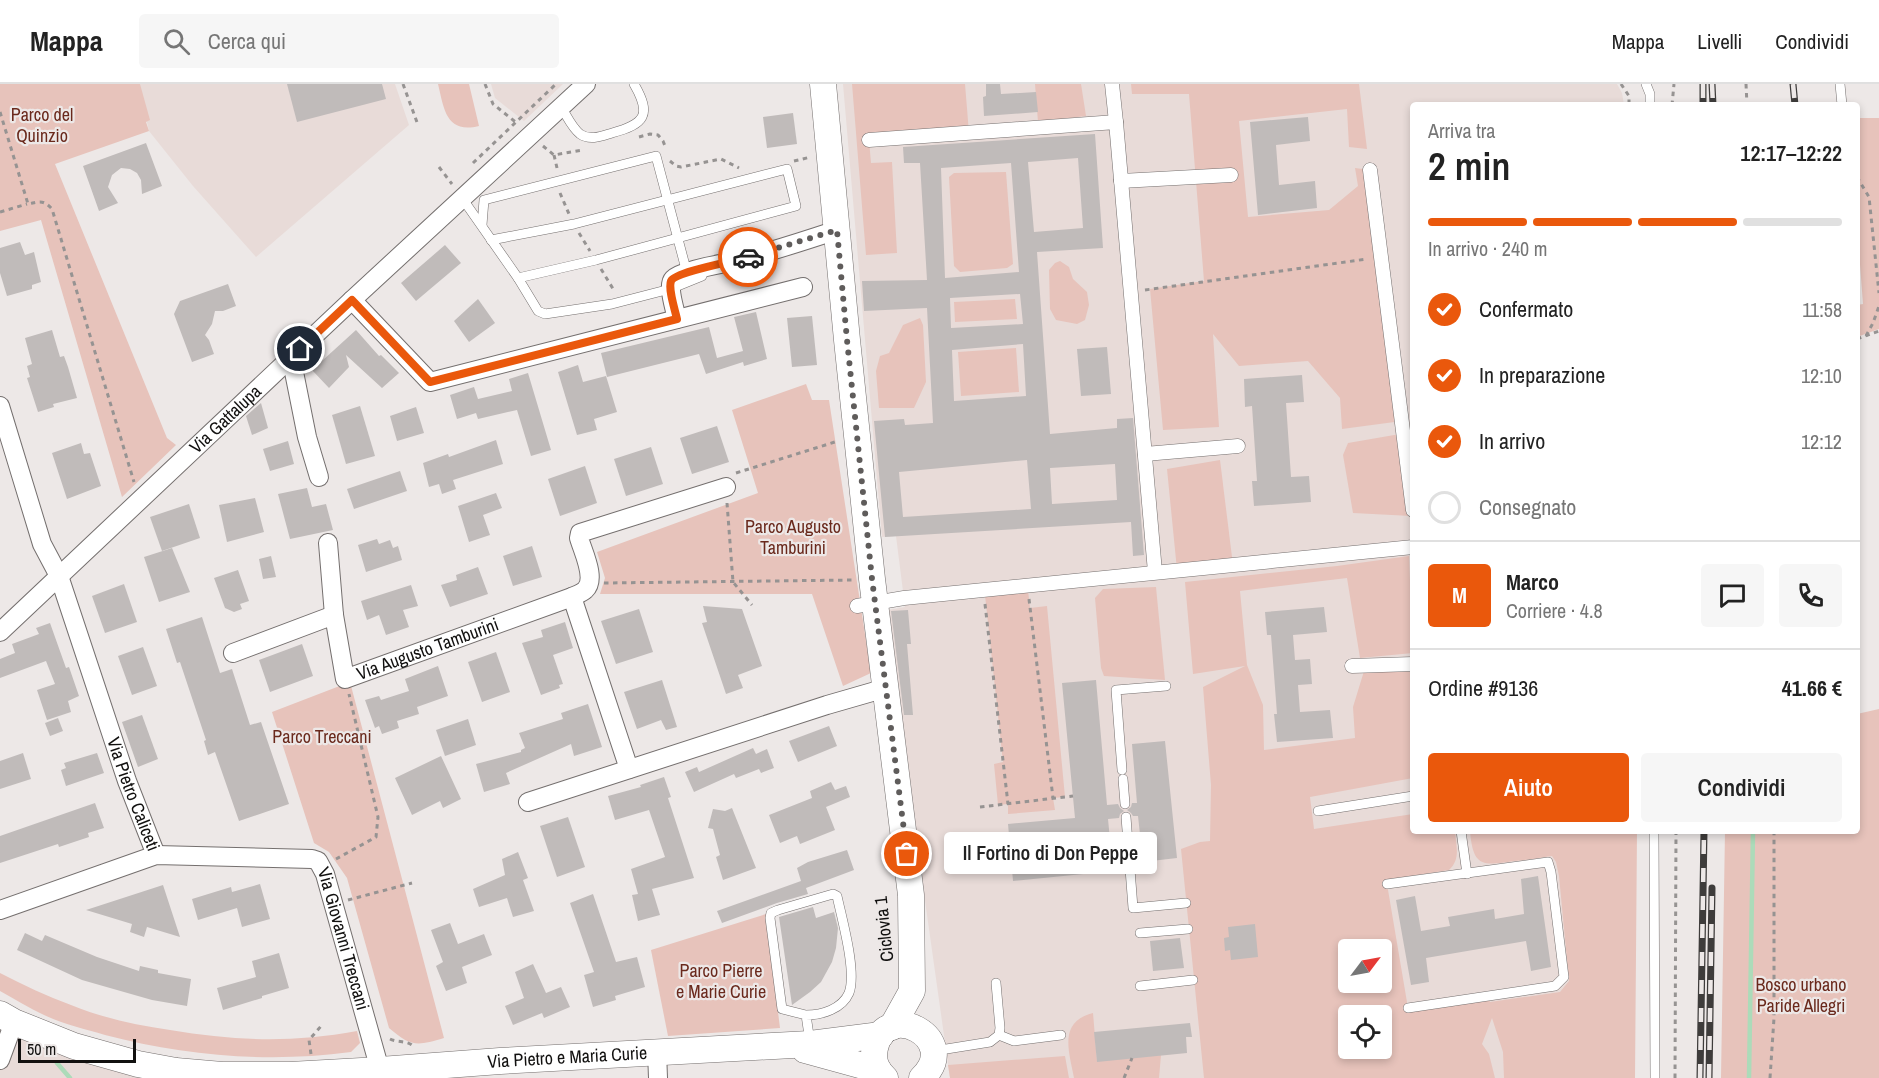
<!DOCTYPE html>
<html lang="it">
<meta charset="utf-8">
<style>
body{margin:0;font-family:"Archivo Narrow",sans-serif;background:#f6f6f6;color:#222;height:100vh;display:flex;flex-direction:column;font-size:22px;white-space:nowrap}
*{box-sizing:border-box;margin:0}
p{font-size:20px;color:#767676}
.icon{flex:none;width:33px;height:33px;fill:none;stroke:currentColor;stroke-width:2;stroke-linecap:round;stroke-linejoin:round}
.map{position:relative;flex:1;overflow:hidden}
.panel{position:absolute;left:1410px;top:18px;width:450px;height:732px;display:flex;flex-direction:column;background:#fff;border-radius:6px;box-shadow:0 3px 9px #0003}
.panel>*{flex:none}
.needle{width:39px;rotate:58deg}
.fabs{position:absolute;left:1338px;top:855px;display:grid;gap:12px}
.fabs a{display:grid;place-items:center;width:54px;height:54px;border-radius:6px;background:#fff;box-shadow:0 3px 9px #0003;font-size:30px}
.scale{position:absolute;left:18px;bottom:15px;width:118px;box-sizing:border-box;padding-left:6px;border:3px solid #121110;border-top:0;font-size:16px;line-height:21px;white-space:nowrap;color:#121110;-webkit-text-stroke:4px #ede8e7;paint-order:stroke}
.pin{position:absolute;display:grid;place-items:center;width:51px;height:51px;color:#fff;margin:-26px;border:3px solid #fff;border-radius:50%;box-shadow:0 2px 6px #0007}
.courier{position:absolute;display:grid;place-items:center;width:60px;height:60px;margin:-30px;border:4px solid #ea580c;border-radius:50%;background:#fff;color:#222;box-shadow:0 2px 8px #0007}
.bubble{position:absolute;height:42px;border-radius:6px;background:#fff;box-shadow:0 3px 9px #0003;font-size:20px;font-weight:600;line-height:42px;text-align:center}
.overview em{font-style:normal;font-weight:600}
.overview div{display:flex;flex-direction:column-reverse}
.overview{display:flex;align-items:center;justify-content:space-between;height:102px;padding:0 18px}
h1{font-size:39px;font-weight:600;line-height:45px}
.bar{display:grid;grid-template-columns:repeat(4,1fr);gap:9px 6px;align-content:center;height:72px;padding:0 18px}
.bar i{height:8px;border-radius:4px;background:#e0e0e0}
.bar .current{background:#ea580c}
.bar p{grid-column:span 4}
.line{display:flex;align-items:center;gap:15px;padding:0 18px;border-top:2px solid #e0e0e0}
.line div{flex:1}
.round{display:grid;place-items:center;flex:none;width:63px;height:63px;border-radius:6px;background:#f6f6f6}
ol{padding:0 18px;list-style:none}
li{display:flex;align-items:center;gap:18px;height:66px}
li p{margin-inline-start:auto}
li .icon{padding:6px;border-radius:50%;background:#ea580c;color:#fff;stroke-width:4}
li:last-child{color:#767676}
li i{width:33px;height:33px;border:3px solid #e0e0e0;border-radius:50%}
.button{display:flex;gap:12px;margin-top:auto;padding:12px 18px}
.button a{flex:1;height:69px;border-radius:6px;background:#ea580c;color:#fff;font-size:24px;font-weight:600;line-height:69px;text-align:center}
.button a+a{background:#f6f6f6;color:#222}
header{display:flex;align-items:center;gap:36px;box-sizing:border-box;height:84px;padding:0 30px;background:#fff;border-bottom:2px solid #e0e0e0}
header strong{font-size:28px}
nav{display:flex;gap:33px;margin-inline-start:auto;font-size:21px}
.search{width:420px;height:54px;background:#f6f6f6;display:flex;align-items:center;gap:15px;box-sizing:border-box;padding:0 21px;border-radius:6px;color:#767676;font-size:22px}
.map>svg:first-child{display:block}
</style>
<header>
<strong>Mappa</strong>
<div class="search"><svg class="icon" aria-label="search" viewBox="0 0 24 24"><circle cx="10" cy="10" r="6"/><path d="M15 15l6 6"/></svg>Cerca qui</div>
<nav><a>Mappa</a><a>Livelli</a><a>Condividi</a></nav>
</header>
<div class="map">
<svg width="1879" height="994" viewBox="0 0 1879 994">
<rect width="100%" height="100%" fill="#ede8e7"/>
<!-- built -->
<g fill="#e8dbd8" fill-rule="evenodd">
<path d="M138,0H395L409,41L256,173L193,102L149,47Z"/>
<path d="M491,0H563L524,37L495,14Z"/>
<path d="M843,0H1617L1622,9L1624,21H1413V747H1631L1627,994H950L899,632L888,526L905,523L896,452L882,453ZM1348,866H1382V898H1348ZM1348,932H1382V964H1348Z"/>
<path d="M0,936L53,969L486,994H0Z"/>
</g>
<!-- green -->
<g fill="#e7c3bb" fill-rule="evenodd">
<path d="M0,0H140L150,36L146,38L149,47L55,80L167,354L176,361L122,413L41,136L0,147Z"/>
<path d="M438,0H469L479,42C446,50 444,25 438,0Z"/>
<path d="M852,0H965L969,49L869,56L871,79L892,78L897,169L866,171Z"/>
<path d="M1035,0H1081L1086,32L1038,38Z"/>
<path d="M1131,0H1359L1367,65L1349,63L1347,25L1239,37L1248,133L1329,126L1358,102L1355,84L1370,86L1402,337L1342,345L1340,314L1308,277L1239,282L1213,250L1219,343L1163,346L1150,205L1204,197L1189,10H1132Z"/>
<path d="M1857,34H1879V245L1857,253V221L1863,220L1857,141Z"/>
<path d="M1006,88L1013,180L1007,184L960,188L954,182L949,93L954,89Z"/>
<path d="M1060,177L1069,183L1073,195L1087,208L1089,221L1085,236L1077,240L1056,236L1050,225L1049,186L1055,179Z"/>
<path d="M1015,215L1017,235L955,238L954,218Z"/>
<path d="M920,234L923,241L926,298L914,324H879L876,287L880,272L889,269L903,241Z"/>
<path d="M1016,264L1019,308L961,312L958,268Z"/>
<path d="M806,300L812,316H829L871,589L843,602L812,510H600L605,494L597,468L758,409L732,326Z"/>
<path d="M1400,350L1411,432L1353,429L1343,371L1348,359Z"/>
<path d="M1220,376L1233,481L1177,486L1167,385Z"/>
<path d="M1409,472L1413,569L1360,574L1347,494L1240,507L1247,581L1263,621L1264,666L1355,654L1353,623L1368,574L1413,589V694L1310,713L1314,745L1413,730V747H1455C1456,762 1461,775 1449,786L1382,797L1387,800L1408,924L1489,912L1490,918L1560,908L1569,897L1559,792L1556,778L1552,772C1539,774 1527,776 1514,777C1482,782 1473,783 1470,747H1637L1635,994H1504L1503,968L1492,934L1482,960L1489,970L1495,994H1204L1181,765L1200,758L1210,757L1211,701L1203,603L1245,582L1193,590L1185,498L1337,482ZM1348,866H1382V898H1348ZM1348,932H1382V964H1348Z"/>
<path d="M1156,503L1165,596L1104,592L1101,584L1095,514L1103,505Z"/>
<path d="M1028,506L1030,524L1047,522L1065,713L1053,714L1055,726L1008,730V720L998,721L994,680L1003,678L985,511Z"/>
<path d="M350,598L444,954C417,962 411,963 389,944L347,794L329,768L314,759L272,628Z"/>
<path d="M1879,625V994H1721L1725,747H1857V630Z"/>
<path d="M766,830L780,944L668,952L651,866Z"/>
<path d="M0,889C23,901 47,912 71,921C103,934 136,941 170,946C236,957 291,959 357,947L360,959L351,968C269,979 185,972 105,951C85,945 63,940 44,931C29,924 15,915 0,907Z"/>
<path d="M1093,929L1097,977L1161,971L1159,994H1074C1069,967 1058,938 1093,929Z"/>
<path d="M1065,972L1069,994H950L948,981Z"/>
</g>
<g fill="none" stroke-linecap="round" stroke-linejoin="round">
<!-- stream -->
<g stroke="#acdbb9" stroke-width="4.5">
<path d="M57,979L70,994"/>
<path d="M1749,994L1753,747"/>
</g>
</g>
<!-- building -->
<g fill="#c0bbba" fill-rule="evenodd">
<path d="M287,0H382L386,15L297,38Z"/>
<path d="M986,0H1000L1001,10L1036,8L1038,28L984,32L983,13L986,12Z"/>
<path d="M793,29L797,60L767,64L763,33Z"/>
<path d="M1308,33L1310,57L1276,61L1279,101L1315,97L1317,124L1258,131L1250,38Z"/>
<path d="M1095,50L1103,164L1037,168L1050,350L1117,344V335L1133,334L1144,471L1133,472L1131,438L885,453L874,337L904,335L905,341L933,339L927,224L864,227L862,197L927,196L920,79H904L903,63ZM1078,74L1083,144L1034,148L1028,78ZM1011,79L1019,188L945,194L941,84ZM1020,210L1023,240L951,244L950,214ZM1023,260L1026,312L954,317L952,266ZM1027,376L1031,425L903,433L899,388ZM1115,380L1117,416L1052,420L1050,384Z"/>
<path d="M146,59L162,102L142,110L141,96L137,89L130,85L121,84L112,91L108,103L118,119L99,127L83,82Z"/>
<path d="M20,158L25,171L34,168L41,198L32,201V205L7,212L0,189V164Z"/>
<path d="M445,161L461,179L416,217L401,199Z"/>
<path d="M228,200L236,222L223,227H215L212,240L205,251L209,256L214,270L192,278L174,230L180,217Z"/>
<path d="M478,215L495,239L469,258L454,237Z"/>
<path d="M756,228L767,275L744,282L743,278L706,290L699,270L607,293L601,269L709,243L717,274L743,267L734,233Z"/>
<path d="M812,232L817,281L792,283L787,234Z"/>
<path d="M52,246L60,273L64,272L68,283L77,314L53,320L54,323L38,328L27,294L30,293L27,282L32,280L25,254Z"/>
<path d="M356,246L379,272L381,271L399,289L382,304L346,271L349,283L329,304L312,286Z"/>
<path d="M1107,263L1111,310L1081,312L1077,265Z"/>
<path d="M578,281L583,298L606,292L617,328L594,335L597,346L577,351L558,288Z"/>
<path d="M528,289L551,366L531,372L517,326L478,335L476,329L457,335L450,311L474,303L478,315L512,307L509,295Z"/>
<path d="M1302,291L1304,318L1286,319L1291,393L1309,392L1311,418L1254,422L1252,397H1257L1252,322L1245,323L1244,295Z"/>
<path d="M261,319L268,344L252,351L246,332Z"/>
<path d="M360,322L375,372L346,380L332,331Z"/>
<path d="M416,323L424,349L397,357L390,332Z"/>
<path d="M717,342L729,378L692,390L680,354Z"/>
<path d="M496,356L503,380L453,396L456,405L442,410L439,400L429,403L423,379L448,370L449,373Z"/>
<path d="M288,357L294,380L270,387L263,365Z"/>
<path d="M81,359L84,370L90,369L101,402L67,415L52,369Z"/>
<path d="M651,363L663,400L626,412L614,375Z"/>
<path d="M585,382L597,419L560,432L548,395Z"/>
<path d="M400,387L407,407L354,425L347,405Z"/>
<path d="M307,404L312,423L326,420L333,446L290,455L278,410Z"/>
<path d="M496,409L502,424L483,431L490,451L469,458L458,422Z"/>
<path d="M255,414L264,448L227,458L219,421Z"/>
<path d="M189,420L200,454L162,467L150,433Z"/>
<path d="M377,455L379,460L390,456L393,464L398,462L402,476L366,488L358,461Z"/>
<path d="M532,462L542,493L513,502L503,472Z"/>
<path d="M172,464L190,508L159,518L144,473Z"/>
<path d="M271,472L276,493L263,495L259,475Z"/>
<path d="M478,483L488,510L450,523L441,501L457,496L456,491Z"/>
<path d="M238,486L249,517L240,520L242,525L234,528L225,524L214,494Z"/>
<path d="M124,500L137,538L105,549L92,512Z"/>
<path d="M411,501L418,522L403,526L409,543L386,551L379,531L367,536L361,517Z"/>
<path d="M703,522L742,525L762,582L738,591L743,604L726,610L702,539L707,538Z"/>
<path d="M1324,523L1327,548L1293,551L1295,576L1310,575L1312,600L1298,601L1300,628L1330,626L1333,654L1277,658L1274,630H1277L1271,551H1267L1265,528Z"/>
<path d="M639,525L653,568L616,580L601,537Z"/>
<path d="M908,526L911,560H907L913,631H904L891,527Z"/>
<path d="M202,533L220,589L232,585L250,641L261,638L289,720L239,737L215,668L208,671L204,657L206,656L180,578L177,579L166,545Z"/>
<path d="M565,538L573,564L553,571L563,600L559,601L560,604L541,611L522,559L543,553L541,546Z"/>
<path d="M50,539L66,584L69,583L79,612L68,617L71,628L47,636L37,606L55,600L46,577L0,594V575L15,569L12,560L39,550L36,544Z"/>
<path d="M302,560L313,592L270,608L259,576Z"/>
<path d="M143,563L157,602L132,611L118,572Z"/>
<path d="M496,568L510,608L482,618L468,578Z"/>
<path d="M438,582L448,612L417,623L419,630L397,637L399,644L382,650L379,642L375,644L365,616L379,612L381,616L409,607L405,595Z"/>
<path d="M662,596L677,643L666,646L661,636L637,645L624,608Z"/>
<path d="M1096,596L1107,721L1118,720L1120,724L1124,727L1120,730L1119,734L1108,735L1113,787L1013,797L1008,740L1075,734L1062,599Z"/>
<path d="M588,620L602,663L574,672L571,660L506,689L510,700L484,708L476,680L521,668V666L525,664L519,649L563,635L561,629Z"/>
<path d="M142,631L158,675L138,683L122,638Z"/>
<path d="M58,634L63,647L50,652L45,639Z"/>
<path d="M468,635L476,661L445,672L436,646Z"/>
<path d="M829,642L837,662L798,678L789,657Z"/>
<path d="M1165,657L1177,774L1143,778L1138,732H1133L1131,729L1127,726L1131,723L1132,719H1137L1132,660Z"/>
<path d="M753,664L756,670L767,665L774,684L761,689L759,685L736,694L734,690L694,708L685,688L697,683L699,688Z"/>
<path d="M23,669L31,695L0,705V677Z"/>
<path d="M97,669L104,689L66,702L61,686L66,684L64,679Z"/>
<path d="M441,672L461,715L443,724L440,717L412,731L395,694Z"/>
<path d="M664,693L671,713L668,714L694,794L652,805L660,831L638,837L632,811L638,810L631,785L665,773L649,726L615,736L608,712L641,703L640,701Z"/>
<path d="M831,698L835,706L846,702L850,713L826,723L835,746L800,760L797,752L780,759L769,731L812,714L810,707Z"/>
<path d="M95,719L104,744L88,749L89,753L59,763L58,760L0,779V752Z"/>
<path d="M732,724L756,784L723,796L716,773L720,771L713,745L708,744L713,725L725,727Z"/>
<path d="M568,733L585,783L557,793L540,742Z"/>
<path d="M847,766L854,786L806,804L808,810L777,819L722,839L717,827L801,797L797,784L808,778Z"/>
<path d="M518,768L528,794L523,796L534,827L513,833L507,814L479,823L473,805L505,791L502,775Z"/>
<path d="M1538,792L1551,883L1531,887L1526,857L1426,874L1429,898L1411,901L1396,816L1415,812L1421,847L1450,842L1448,833L1494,825L1495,835L1524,830L1521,795Z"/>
<path d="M260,800L270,835L242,843L237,824L198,836L192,815L231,803L232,808Z"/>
<path d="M163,801L180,853L147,843L144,853L130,848L132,840L86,826Z"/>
<path d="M593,810L616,878L637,873L645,903L615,912L616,916L593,923L584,891L594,888L570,819Z"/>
<path d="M813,823L816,834L834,828L838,844L836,864L832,878L821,898L810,908L792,921L779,833Z"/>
<path d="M450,839L458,860L484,850L492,871L462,883L467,899L446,907L436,882L443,878L431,846Z"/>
<path d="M1255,840L1258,873L1231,876L1230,866L1225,867L1224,854L1229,853L1228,843Z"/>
<path d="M25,849L42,857L45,851L97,873L139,887L140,882L158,886V889L191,895L187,922L152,916L82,896L17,866Z"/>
<path d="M1180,854L1184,884L1153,887L1150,857Z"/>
<path d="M279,869L289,904L262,912V914L223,926L217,904L256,893L252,877Z"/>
<path d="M533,880L546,909L561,903L570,923L544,934L542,929L513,941L505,922L524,914L515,888Z"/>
<path d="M1190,939L1192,953H1186L1187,969L1097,978L1094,948Z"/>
</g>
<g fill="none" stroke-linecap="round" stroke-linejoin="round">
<!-- service casing -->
<g stroke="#746f6e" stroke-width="10">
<g id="service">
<path d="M1646,0L1650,10V21"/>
<path d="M1840,0L1842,21"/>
<path d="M561,23C567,32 572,44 580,50C590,57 602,52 612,49C645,40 652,31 634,0"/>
<path d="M462,114L518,194L538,227L545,230L612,220L670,205L702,192"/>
<path d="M482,141L484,116L656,72L687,189"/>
<path d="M491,156L574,140L787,85L796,122L596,176L518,194"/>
<path d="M1122,686L1116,606L1166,602"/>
<path d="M1123,695L1125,720"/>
<path d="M1318,727L1413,712"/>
<path d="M1126,733L1133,824L1186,819"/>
<path d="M1461,747L1467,790"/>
<path d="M1654,747L1655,994"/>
<path d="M1387,800L1548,778L1551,788L1564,893L1555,902L1408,924"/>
<path d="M1140,849L1188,845"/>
<path d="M1140,902L1193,896"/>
<path d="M806,931L782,925L770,834L771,829L778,826L833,810L837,812C842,835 857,888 849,909C842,925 822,931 806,931L810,958"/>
<path d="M999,951L1014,957L1061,951"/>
<path d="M934,967L990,958L999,951L1000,944L996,899"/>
</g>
</g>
<!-- pedestrian casing -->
<g stroke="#746f6e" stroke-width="15">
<g id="pedestrian">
<path d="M1112,0L1116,38"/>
<path d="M869,56L1116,38L1155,488"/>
<path d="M1370,86L1413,426"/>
<path d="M1121,97L1231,91"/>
<path d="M1145,370L1238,362"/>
<path d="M857,522L904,514L1413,463"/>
<path d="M1352,582L1413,580"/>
</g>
</g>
<!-- minor casing -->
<g stroke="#746f6e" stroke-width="20">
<g id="minor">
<path d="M352,216L430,298L803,203"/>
<path d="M677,235C675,226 667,201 673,195C682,186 722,180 735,177C770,168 804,157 837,146"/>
<path d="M287,277L294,288L307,353L319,393"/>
<path id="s1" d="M0,322L42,460L59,492L127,697L156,771"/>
<path id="s2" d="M328,459L334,531L345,595L572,513"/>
<path id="s3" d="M0,548L352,216L586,0"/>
<path d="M233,569L334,531"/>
<path d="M629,685L572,513C576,511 582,509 585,506C597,495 583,468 579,454L580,449L726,403"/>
<path d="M528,718L827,621L886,604"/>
<path id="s4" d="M0,826L156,771L312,775L318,777L325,790L380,986"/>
<path d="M657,967L658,994"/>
<path d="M0,976L14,938"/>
</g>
</g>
<!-- secondary casing -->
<g stroke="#746f6e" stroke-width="27">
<g id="secondary">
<path d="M823,0L847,256L872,495L911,811L912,907L892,943"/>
<path id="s5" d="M0,930L14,938L74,962L138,980L176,987L222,991H290L380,986L500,977L810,960L881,951"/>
<path d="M805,966L878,986"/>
<path d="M885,994C876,986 872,976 875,964C885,914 963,955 922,994"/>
</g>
</g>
<!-- path -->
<g stroke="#969392" stroke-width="3" stroke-dasharray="4.5 4.5" stroke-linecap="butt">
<path d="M403,0L418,41"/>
<path d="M485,0L493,20L518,40"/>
<path d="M1621,0L1629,12V21"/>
<path d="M1746,0L1747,21"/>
<path d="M1672,21L1674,0"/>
<path d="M0,28L28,120C39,118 43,115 52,125L134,398"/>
<path d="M639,53L650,50L658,51L663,57L665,62"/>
<path d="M543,62L554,71L583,66"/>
<path d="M554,71L557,84"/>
<path d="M670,77L676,82L681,83L721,75L739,84"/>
<path d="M794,77L811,73"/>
<path d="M473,79L556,0"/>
<path d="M439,83L452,100"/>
<path d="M1857,93L1869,113L1879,209"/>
<path d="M560,109L569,130"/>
<path d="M0,128L27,120"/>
<path d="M579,149L590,167"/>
<path d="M601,185L615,208"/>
<path d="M1145,206L1367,175"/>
<path d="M1866,252L1873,239L1879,222"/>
<path d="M1857,255L1879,247"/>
<path d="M736,389L838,357"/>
<path d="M727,419L733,498L752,521"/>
<path d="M604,499L853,496"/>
<path d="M1029,515L1053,714"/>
<path d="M985,520L1008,720"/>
<path d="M980,723L1073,712"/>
<path d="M336,775L376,753L378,733L349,610"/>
<path d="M348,816L412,799"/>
<path d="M390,955C398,959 408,956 414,963"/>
<path d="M311,970L309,956L322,941"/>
<path d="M1124,994L1132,974"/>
<path d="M1675,994L1676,747"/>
<path d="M1770,994L1774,934V747"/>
</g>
<!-- service -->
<use href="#service" stroke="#fff" stroke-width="9"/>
<!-- pedestrian -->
<use href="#pedestrian" stroke="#fff" stroke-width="14"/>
<!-- minor -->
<use href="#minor" stroke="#fff" stroke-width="18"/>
<!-- secondary -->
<use href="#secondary" stroke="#fff" stroke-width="26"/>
<!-- rail casing -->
<g stroke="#3e3c3b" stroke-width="7">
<g id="rail">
<path d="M1703,0V21"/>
<path d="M1712,0L1713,21"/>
<path d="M1793,0L1795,21"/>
<path d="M1700,994L1704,747"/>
<path d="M1709,994L1712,804"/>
</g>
</g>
<!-- rail -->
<use href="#rail" stroke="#ede8e7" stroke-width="4.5" stroke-dasharray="14" stroke-linecap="butt"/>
</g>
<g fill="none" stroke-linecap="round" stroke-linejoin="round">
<!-- done -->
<path stroke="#5f5c5b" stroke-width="6" stroke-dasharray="0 10.8" d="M748,173L837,146L847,256L872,495L907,770"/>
<!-- route -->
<path stroke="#ea580c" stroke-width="8" d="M300,265L352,216L430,298L677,235C675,226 668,205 671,197C675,188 735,177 748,173"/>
</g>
<g text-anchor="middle" stroke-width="4.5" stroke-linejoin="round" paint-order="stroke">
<!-- park labels -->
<g font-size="18" fill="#6a291c" stroke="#ede8e7">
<text x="42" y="37">Parco del<tspan x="42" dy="21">Quinzio</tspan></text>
<text x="793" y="449">Parco Augusto<tspan x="793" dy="21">Tamburini</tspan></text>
<text x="322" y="659">Parco Treccani</text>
<text x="721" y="893">Parco Pierre<tspan x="721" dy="21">e Marie Curie</tspan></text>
<text x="1801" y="907">Bosco urbano<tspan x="1801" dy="21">Paride Allegri</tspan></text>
</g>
<!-- street labels -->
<g font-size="18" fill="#121110" stroke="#ede8e7">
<text dy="6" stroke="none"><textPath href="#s3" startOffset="310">Via Gattalupa</textPath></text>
<text dy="6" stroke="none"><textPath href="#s2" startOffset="225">Via Augusto Tamburini</textPath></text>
<text dy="6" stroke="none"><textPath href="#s1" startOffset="411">Via Pietro Caliceti</textPath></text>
<text transform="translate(884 845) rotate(-96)" y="6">Ciclovia 1</text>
<text dy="6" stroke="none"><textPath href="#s4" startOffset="410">Via Giovanni Treccani</textPath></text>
<text dy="6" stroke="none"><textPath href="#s5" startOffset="578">Via Pietro e Maria Curie</textPath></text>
</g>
</g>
</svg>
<div class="fabs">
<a><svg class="needle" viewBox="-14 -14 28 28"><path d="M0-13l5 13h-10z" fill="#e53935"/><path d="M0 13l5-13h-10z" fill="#767676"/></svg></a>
<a><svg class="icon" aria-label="locate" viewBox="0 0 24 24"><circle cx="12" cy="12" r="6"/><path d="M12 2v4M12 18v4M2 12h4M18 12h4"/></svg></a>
</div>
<div class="scale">50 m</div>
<div class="pin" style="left:907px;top:770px;background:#ea580c"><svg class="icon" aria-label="bag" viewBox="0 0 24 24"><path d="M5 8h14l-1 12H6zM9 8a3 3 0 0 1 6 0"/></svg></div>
<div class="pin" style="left:300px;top:265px;background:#1f2937"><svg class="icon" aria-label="home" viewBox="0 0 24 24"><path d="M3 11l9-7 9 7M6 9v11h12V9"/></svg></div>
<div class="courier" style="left:748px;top:173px"><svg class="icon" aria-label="car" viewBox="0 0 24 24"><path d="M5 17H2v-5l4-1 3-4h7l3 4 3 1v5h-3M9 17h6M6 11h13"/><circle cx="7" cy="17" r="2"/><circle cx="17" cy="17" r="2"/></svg></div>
<div class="bubble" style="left:944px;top:748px;width:213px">Il Fortino di Don Peppe</div>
<section class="panel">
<div class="overview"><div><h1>2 min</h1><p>Arriva tra</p></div><em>12:17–12:22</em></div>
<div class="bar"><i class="current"></i><i class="current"></i><i class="current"></i><i></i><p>In arrivo · 240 m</p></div>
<ol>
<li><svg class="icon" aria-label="check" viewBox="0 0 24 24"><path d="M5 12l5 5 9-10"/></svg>Confermato<p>11:58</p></li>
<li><svg class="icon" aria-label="check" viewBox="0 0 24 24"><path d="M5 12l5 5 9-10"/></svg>In preparazione<p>12:10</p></li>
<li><svg class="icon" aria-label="check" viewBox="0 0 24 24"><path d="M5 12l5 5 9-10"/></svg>In arrivo<p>12:12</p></li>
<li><i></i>Consegnato</li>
</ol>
<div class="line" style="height:108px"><b class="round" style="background:#ea580c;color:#fff">M</b><div><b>Marco</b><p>Corriere · 4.8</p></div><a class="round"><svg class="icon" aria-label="chat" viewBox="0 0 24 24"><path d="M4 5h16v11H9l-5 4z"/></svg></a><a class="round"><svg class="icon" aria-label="phone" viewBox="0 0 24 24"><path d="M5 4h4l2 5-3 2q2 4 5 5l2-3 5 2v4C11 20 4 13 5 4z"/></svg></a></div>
<div class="line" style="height:78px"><div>Ordine #9136</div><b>41.66 €</b></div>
<div class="button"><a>Aiuto</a><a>Condividi</a></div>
</section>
</div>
